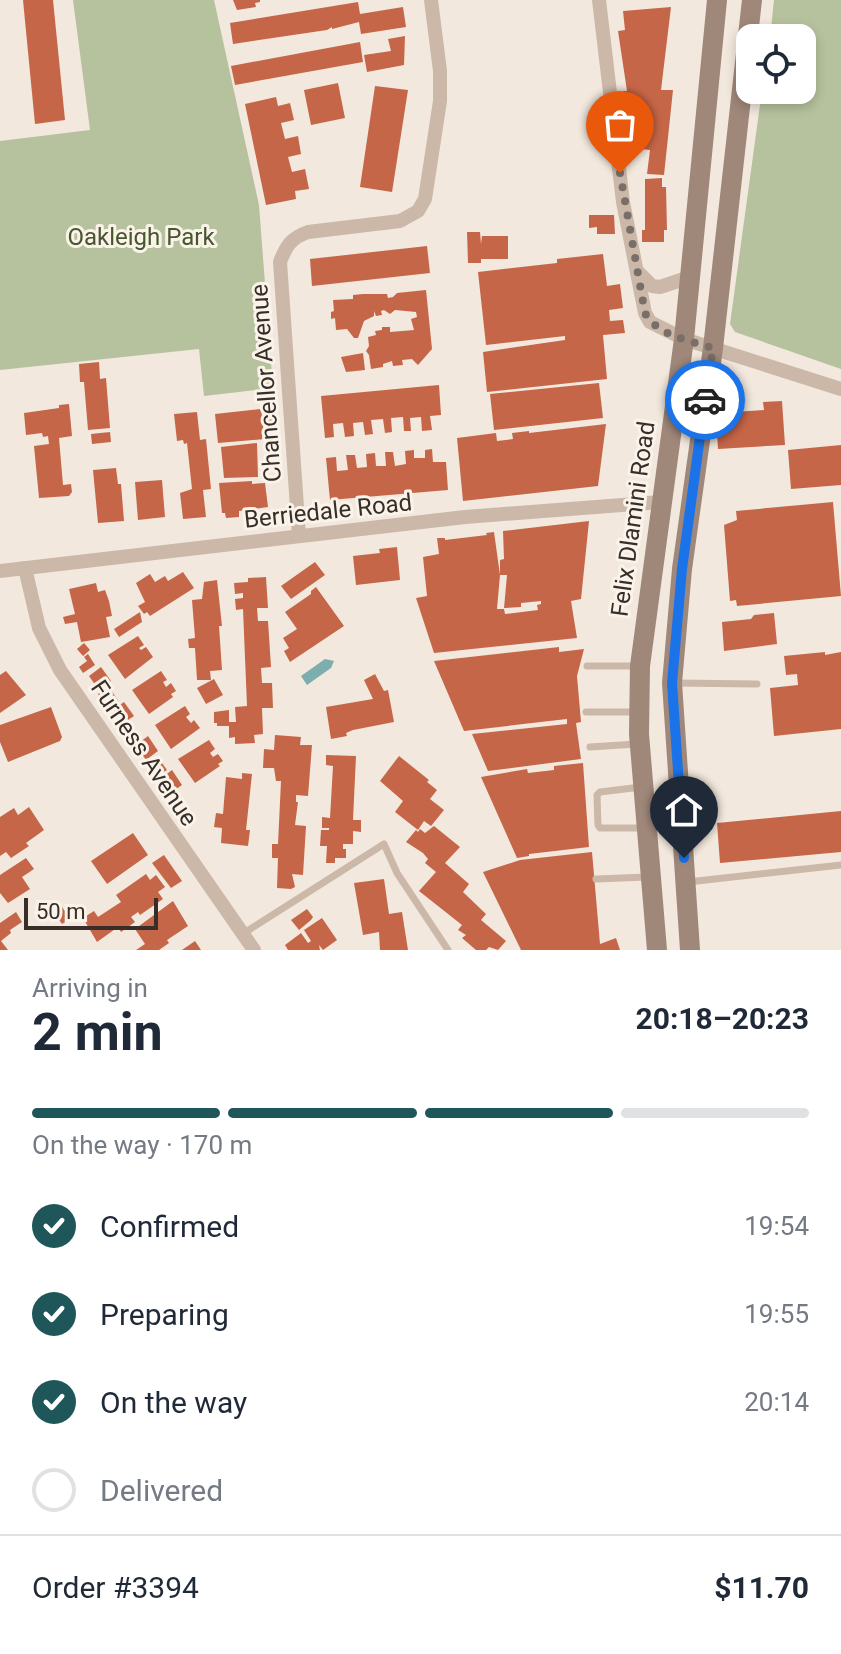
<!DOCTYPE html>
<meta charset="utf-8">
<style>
body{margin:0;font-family:Roboto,sans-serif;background:#f6f6f7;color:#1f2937;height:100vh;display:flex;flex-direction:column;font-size:30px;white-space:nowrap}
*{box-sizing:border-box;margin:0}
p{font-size:26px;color:#747a83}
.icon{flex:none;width:44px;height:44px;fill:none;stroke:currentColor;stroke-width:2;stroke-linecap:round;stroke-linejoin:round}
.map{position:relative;height:950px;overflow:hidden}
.sheet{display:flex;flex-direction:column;background:#fff;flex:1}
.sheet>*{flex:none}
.controls{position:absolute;left:736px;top:24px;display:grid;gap:16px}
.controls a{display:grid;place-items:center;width:80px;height:80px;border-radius:16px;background:#fff;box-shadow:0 4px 12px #0003;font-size:40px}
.scale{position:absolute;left:24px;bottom:20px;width:134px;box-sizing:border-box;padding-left:8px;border:4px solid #382e29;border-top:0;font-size:22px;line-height:28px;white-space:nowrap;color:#382e29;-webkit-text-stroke:6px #faf3ea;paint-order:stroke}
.pin{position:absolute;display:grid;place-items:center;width:68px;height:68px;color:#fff;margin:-82px -34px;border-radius:50% 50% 50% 0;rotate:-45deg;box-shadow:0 0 8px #0007}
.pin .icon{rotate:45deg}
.courier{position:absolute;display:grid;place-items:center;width:80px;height:80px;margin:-40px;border:6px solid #1a73e8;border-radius:50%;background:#fff;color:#222;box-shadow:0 2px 10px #0007}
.overview em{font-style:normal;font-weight:700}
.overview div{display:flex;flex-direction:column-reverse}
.overview{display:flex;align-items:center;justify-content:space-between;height:136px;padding:0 32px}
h1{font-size:52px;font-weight:700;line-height:60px}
.bar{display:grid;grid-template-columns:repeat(4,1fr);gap:12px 8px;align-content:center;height:96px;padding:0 32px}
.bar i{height:10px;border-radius:6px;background:#e0e1e3}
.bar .on{background:#1e565a}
.bar p{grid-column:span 4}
.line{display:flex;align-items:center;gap:20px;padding:0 32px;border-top:2px solid #e0e1e3}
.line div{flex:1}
ol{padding:0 32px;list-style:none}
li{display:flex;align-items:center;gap:24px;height:88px}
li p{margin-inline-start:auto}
li .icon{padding:8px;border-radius:50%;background:#1e565a;color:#fff;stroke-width:4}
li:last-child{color:#747a83}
li i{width:44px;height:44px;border:4px solid #e0e1e3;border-radius:50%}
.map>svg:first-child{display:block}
</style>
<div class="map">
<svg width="841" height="950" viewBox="0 0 841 950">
<rect width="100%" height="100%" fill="#f2e8dd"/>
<!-- green -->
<g fill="#b6c29d">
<path d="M73,0H214L259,205L273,388L204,396L199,349L0,370V141L90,130Z"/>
<path d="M774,0H841V369L735,332L730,324L762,90H802V38H770Z"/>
</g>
<!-- water -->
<path fill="#7caeb0" d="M325,659L334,661L331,668L307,685L301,676Z"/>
<!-- building -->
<g fill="#c66648">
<path d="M23,0H53L65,120L35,124Z"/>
<path d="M233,0H260V2L255,3L256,7L237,10Z"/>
<path d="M358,2L360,14L403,7L406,27L361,34L359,22L332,29V27L327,30L233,44L230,23Z"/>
<path d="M671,7L661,90H673L664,175L647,174L650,150L632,148L623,91H627L618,31L625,30L623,11Z"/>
<path d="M405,36L404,65L367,72L364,55L391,51L388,39Z"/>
<path d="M360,42L363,62L235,85L231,66Z"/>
<path d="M338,83L345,118L311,125L304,90Z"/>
<path d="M375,86L408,90L392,192L360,187Z"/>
<path d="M276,97L278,106L290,103L294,120L281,123L285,139L298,136L301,154L288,157L292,172L305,169L309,189L295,191L296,199L266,205L245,104Z"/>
<path d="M625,117L630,148L624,149L619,118Z"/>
<path d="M662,178V187H666L667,230H664V242H642V230H645V179Z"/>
<path d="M589,215H614L615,234H597V227L589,228Z"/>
<path d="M467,232H480L481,244L482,236H508V259H481V263H468Z"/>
<path d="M427,246L430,273L312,286L310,259Z"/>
<path d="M603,254L607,286L620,284L623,308L609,310L610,321L623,320L625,333L603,335L607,379L487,392L483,352L565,340V336L486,345L478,272L557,263V259Z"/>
<path d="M426,290L432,349L418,365L412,359L402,360L403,365L393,366L392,361L383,364V367L371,369L369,355L366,351L369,346L368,337L376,335L375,331L382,330V327H390V332L414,330L411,319L417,317L416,312L395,310L390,314L384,310L381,311L382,315L376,316L374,311V316L364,321L358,338H354L347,329L336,330L335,318L331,319V312L334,311L333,300L353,299V295L363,294H387L388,298L393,297L397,293Z"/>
<path d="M363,353L365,370L346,372L341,357Z"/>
<path d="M99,362L100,379L106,378L110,428L88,430L84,382H80L79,364Z"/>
<path d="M599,383L603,418L494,430L490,394Z"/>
<path d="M439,385L441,415L430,416L432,430L422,431L421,417L410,418L411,431H404L403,417L391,418L392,432L385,433L383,419L371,420L373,434L365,435L363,422L353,423L354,436L345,437L343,423L333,424L334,437L325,438L321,396Z"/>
<path d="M782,401L785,445L718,449L717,433H727L726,419H734V412L764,410L763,402Z"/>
<path d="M69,404L72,436L59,438L63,485L71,484L72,492L69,496L39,498L34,446L49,444L48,436L43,437L42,433L26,435L24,413L59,408V405Z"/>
<path d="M273,404L275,427L265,428L263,405Z"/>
<path d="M261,409L265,439L218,443L215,414Z"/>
<path d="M197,412L200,440L206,439L211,489L203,490L206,517L183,519L180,493L192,489L187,443L184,444L183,440L177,441L174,414Z"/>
<path d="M606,424L598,486L463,501L457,438L496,433L497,441L513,439L512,433L529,431V433Z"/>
<path d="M110,432L111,442L92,444L91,434Z"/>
<path d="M257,443L258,477L224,478L221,447Z"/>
<path d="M841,445V485L791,489L788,450Z"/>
<path d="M432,449L433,462H446L448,490L330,500L326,458L336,457L337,471L348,470L346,455H355L357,468L367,467L366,454L375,453L376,466H386L385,452H393L395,466L406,464L405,451L414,450V458H425V450Z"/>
<path d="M116,468L118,484H121L124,521L98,523L93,470Z"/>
<path d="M162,480L165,517L138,520L135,482Z"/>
<path d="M252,481V484L265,483L268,507L239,511V517L226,518L225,513H222L219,483Z"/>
<path d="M833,502L841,596L737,606L736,600L730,601L724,525L737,520L736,511Z"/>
<path d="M589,521L581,599L571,601L577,638L434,653L416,598L427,596L423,557L439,554L437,538H445V540L487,535L486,533L494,532L500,575L497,609H504L505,614L538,610L537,605L541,604V601L521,603V607L504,608L507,575H500V560L504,559L503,531Z"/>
<path d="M397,547L400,580L356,585L353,556L380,553L379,549Z"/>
<path d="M315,562L325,575L291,599L281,586Z"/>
<path d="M183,572L194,588L150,616L147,612L144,614L138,606L145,602L136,583L150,574L155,582L165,576L168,581Z"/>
<path d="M266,577L268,608H257L258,621H268L271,667L261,668L262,683H272L273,708H262L263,734L254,735L255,743L235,744V737L229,738V726H217V723H214V712L229,710V722H236L235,707L247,706L243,609L236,610L235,599L243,598V593L235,594L234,583L248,582V578Z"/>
<path d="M217,580L222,626H219L222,670L210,671L211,680H197L195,648H189L188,639L195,638L192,600L202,599L204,582Z"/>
<path d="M96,583L98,592L105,590L109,601L112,616L106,617L110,637L81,642L77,622L65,624L63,617L75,614L69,589Z"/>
<path d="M316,587L344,626L290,662L284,651L289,648L283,638L297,629L285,612L311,594V591Z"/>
<path d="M140,612L142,622L119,637L114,629Z"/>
<path d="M774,613L777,644L724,651L722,622L751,619L754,615Z"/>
<path d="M138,636L144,645L139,648L141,650L146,647L153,657L125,679L108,655Z"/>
<path d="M84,643L90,650L83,656L77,649Z"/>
<path d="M559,647V652L584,649L577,676L581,722L576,723L581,759L488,771L472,734L567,724V719L464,731L434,661Z"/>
<path d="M825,652V655L841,652V729L774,736L770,688L798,685L797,674L786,675L784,656Z"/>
<path d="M88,654L95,665L83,673L79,667L87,661L84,657Z"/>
<path d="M101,667L111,681L98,689L89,676Z"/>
<path d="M6,671L26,695L0,713V675Z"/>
<path d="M161,671L167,680L163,682L166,687L171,683L176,691L171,694L173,697L149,714L132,690Z"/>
<path d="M375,674L384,691L388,690L394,722L353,730L346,733L347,736L331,739L326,707L373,699L364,680Z"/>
<path d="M214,679L223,695L206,704L197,688Z"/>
<path d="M109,687L119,702L107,709L98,694Z"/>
<path d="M124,702L134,716L122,724L113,710Z"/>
<path d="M185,706L190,714L186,717L191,723L194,720L200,728L171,749L155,725Z"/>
<path d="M51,707L62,737L60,741L8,762L0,742V725Z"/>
<path d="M275,735L301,737L300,745H312L308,796L296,795V802H298L295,825L306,826L303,875L292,874L295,887L291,889L277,888L278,858H272V844H278L281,781H276L274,768H263L264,749L274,750Z"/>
<path d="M148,736L158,751L146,760L136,745Z"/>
<path d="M209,740L215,749L210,753L213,757L218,754L223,761L218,764L220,766L195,783L178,759Z"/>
<path d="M326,755L356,756L353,820H361V832L353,831V844H343V849H346V858H335V863H326L327,846H320L321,830H329V828H322V817L330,818L333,766L326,765Z"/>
<path d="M399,756L429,780L427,782L437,790L430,799L444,810L431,826L424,821L418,830L395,812L403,801L380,781Z"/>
<path d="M162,763L167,770L154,778L149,771Z"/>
<path d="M583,763L589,847L529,854V856L517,858L481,777L527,769L528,773L554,770V766Z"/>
<path d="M172,770L182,785L169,794L159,780Z"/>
<path d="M242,773L252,774L246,830H250L248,846L221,843L222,828L214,827L216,813L223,814L226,777L242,779Z"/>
<path d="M29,807L44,830L26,843L29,846L11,858L6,852L0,856V817L14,808L18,815Z"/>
<path d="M841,811V852L720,863L717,823Z"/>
<path d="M434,826L460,847L445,863L469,884L463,892L486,914L481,920L506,941L498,950L489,947L486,950H476L462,938L466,935L458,930L462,925L419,891L436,872L425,863L428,859L423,853L406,842L416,830L418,832L420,829L425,833Z"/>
<path d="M133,833L148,855L107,884L91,861Z"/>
<path d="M592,852L600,944L616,938L620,950H521L483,872L520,860Z"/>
<path d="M164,855L182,881L171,888L152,863Z"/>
<path d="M26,858L34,869L22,877L30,889L8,903L0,893V875Z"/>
<path d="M146,874L150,880L156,875L165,887L158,892L163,899L140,915L138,912L131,917L135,922L121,932L118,927L97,942L83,918L94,911L98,917L121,902L116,895Z"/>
<path d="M384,879L389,914L402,912L408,950H380L379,932L363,935L354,883Z"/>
<path d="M173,901L188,926L167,940L169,943L159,950H136L145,944L135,929Z"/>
<path d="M59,902L70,919L62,924L51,908Z"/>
<path d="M307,909L313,917L311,920L299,930L291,920Z"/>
<path d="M16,912L22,922L10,930L11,933L1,941L8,950H0V923Z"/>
<path d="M322,918L337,940L323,950L319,945L320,950H288L285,945L301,933L308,943L311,941L304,930Z"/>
<path d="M195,941L201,950H182Z"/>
</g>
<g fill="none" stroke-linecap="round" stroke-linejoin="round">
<!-- lane -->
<g stroke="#cbb8a9" stroke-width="7">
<path d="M587,666H638"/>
<path d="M674,683L757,684"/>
<path d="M586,712H636"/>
<path d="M590,747L637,744"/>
<path d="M641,787L600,792L597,795L598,825L600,828H644"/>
<path d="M596,879L648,877"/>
<path d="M688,882L841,865"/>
<path d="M244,933L384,844L397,873L448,950"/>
</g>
<!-- street -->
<g stroke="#cbb8a9" stroke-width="14">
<path d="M599,0L623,202L645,313L650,322L684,339L841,389"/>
<path d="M637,271L652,286L660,287L690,277"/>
<path d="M299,536L280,262C286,246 291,238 308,232L400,221L418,211L425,199L440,101V71L431,0"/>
<path d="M25,568L39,628L60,670L254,950"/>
<path d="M0,571L465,517L661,502"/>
</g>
<!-- secondary -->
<g stroke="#9f877a" stroke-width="20">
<path d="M657,950L639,734L640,666L684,339L717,0"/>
<path d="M690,950L672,683L682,569L713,348L752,0"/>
</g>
</g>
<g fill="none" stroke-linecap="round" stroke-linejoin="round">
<!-- done -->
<path stroke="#796f68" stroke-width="8" stroke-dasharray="0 14.4" d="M620,173L645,313C656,335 691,341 713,348L705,400"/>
<!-- route -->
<path stroke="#1a73e8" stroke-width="10" d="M684,858L672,683L682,569L705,400"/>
</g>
<g text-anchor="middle" stroke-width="6" stroke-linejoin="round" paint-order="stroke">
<!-- park labels -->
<g font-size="24" fill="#47562d" stroke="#faf3ea">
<text x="141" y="245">Oakleigh Park</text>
</g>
<!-- street labels -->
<g font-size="24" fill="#382e29" stroke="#faf3ea">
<text transform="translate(266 383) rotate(-94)" y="8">Chancellor Avenue</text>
<text transform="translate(328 511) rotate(-6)" y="8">Berriedale Road</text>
<text transform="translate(633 519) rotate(-82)" y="8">Felix Dlamini Road</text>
<text transform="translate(144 753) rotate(56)" y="8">Furness Avenue</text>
</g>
</g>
</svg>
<div class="controls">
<a><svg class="icon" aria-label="locate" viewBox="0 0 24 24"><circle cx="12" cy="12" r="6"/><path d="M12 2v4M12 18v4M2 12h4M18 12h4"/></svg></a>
</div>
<div class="scale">50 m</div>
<div class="pin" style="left:620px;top:173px;background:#ea580c"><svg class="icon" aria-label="bag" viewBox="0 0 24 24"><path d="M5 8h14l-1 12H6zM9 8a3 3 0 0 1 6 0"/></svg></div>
<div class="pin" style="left:684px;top:858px;background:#1f2937"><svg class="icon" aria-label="home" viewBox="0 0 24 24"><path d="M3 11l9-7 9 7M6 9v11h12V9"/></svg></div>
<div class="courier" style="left:705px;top:400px"><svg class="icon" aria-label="car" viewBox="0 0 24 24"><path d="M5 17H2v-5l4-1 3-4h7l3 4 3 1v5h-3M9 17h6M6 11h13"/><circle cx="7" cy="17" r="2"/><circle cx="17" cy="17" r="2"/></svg></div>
</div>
<section class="sheet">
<div class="overview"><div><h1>2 min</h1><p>Arriving in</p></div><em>20:18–20:23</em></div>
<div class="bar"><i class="on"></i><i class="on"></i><i class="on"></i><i></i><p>On the way · 170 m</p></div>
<ol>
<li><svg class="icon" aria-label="check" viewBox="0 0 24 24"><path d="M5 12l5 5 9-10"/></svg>Confirmed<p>19:54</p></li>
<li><svg class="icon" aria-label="check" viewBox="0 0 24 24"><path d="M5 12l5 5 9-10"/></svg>Preparing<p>19:55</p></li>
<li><svg class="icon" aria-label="check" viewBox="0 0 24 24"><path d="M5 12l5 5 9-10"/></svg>On the way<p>20:14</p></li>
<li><i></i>Delivered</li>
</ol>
<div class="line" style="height:104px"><div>Order #3394</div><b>$11.70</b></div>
</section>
